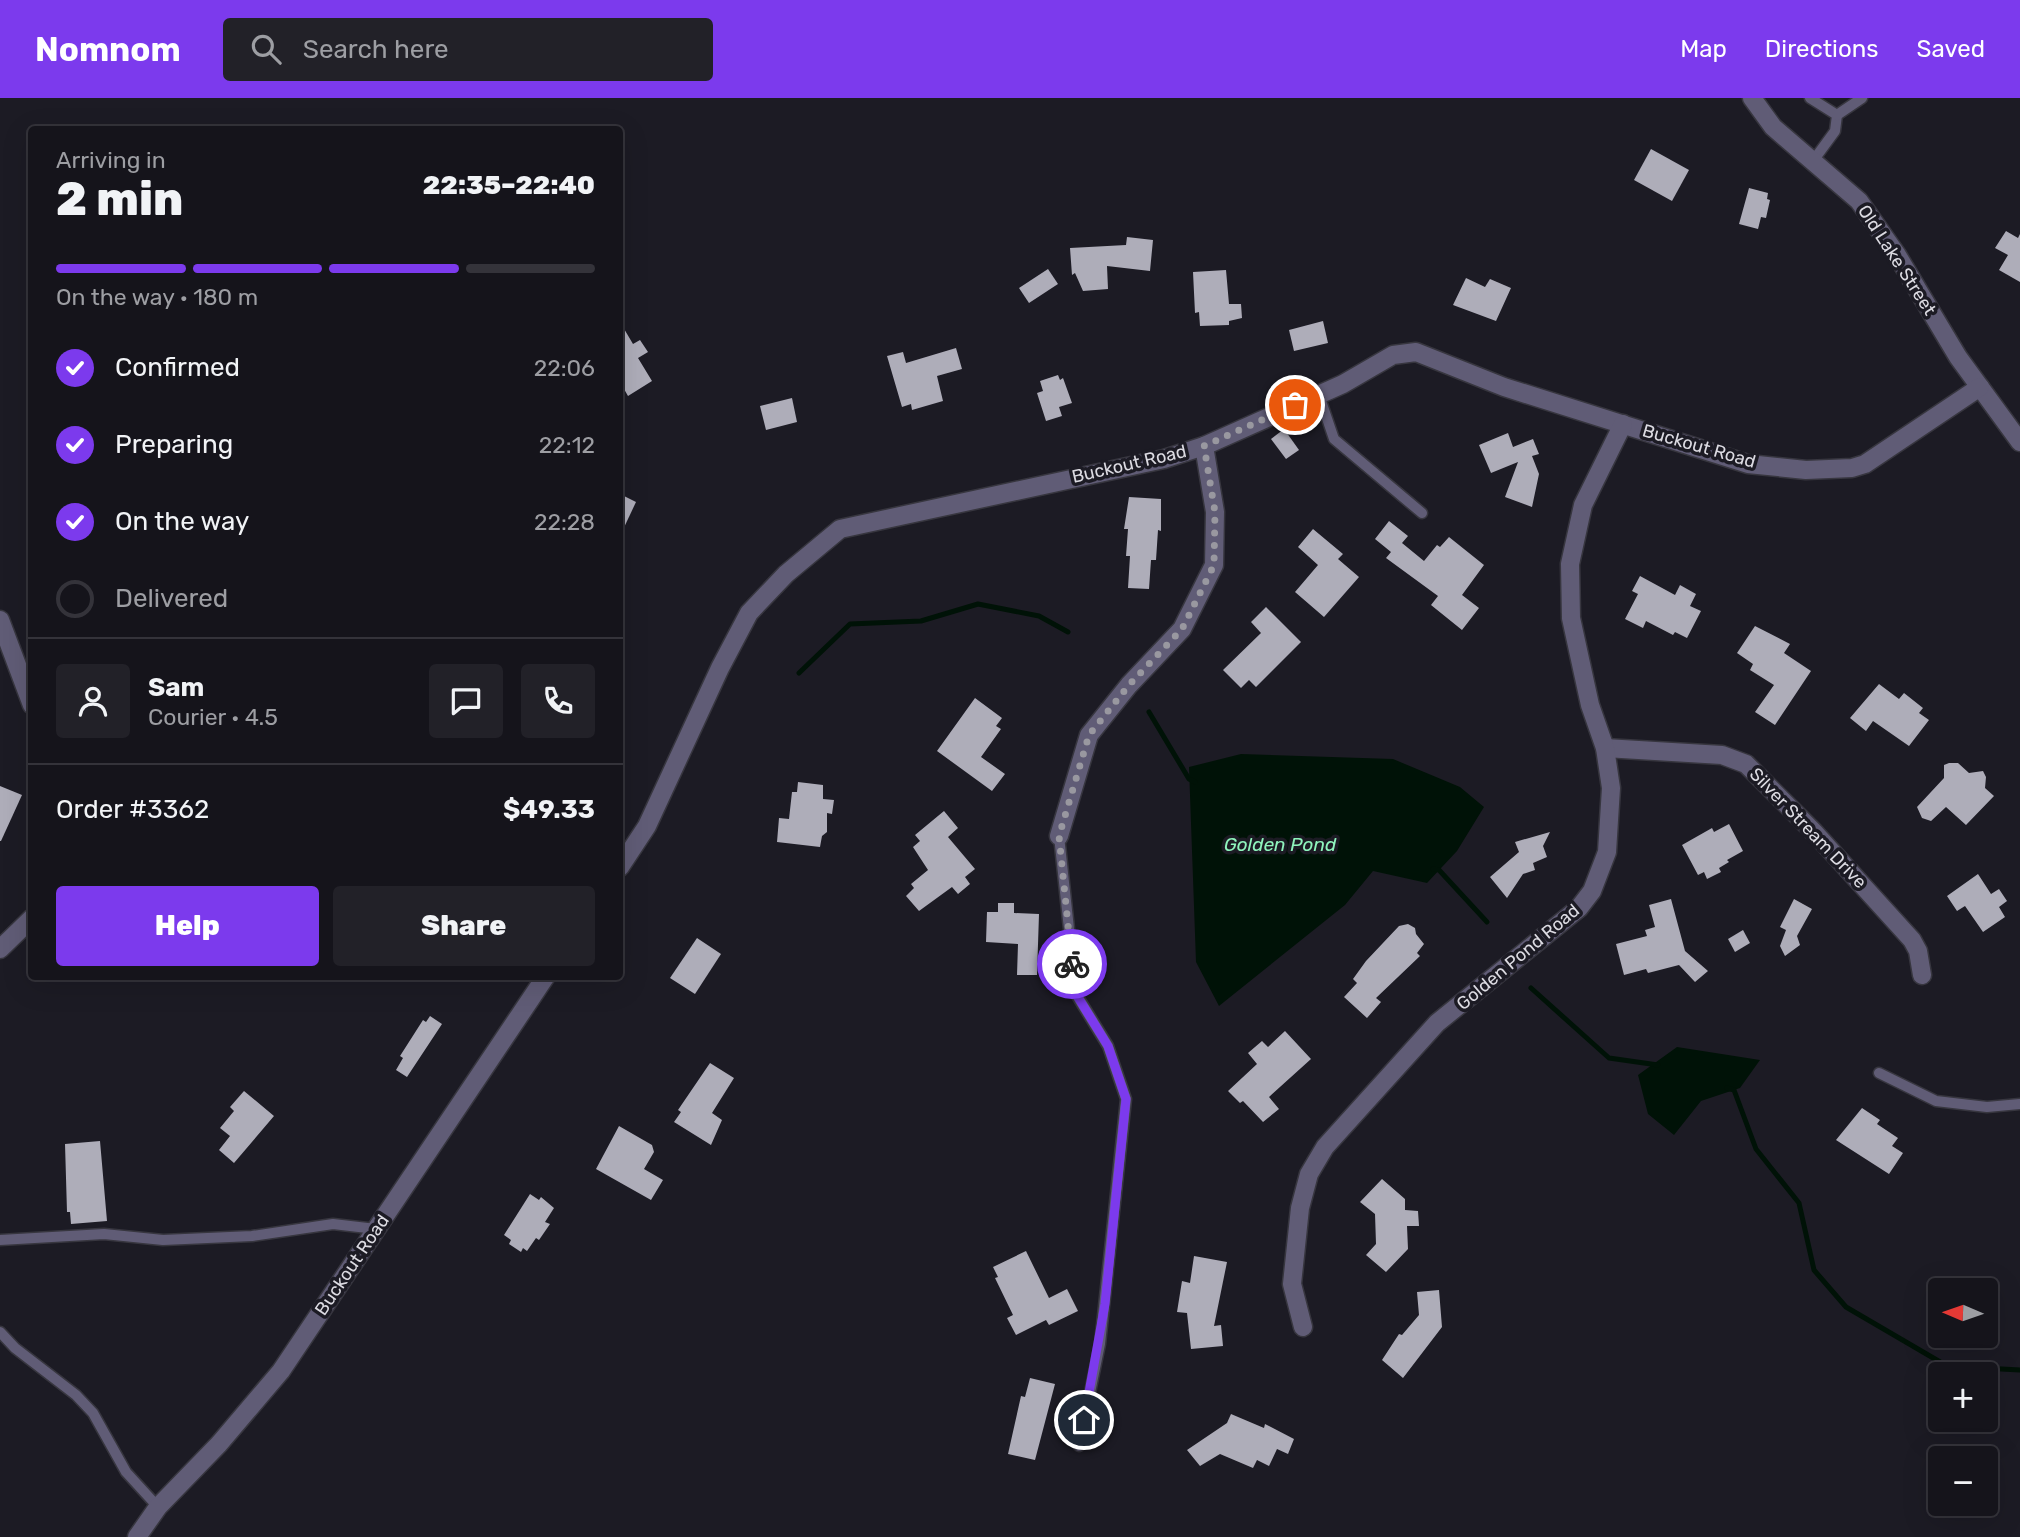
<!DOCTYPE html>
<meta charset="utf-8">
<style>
body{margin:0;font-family:Rubik,sans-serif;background:#222128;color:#f1f3f6;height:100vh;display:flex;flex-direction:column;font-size:26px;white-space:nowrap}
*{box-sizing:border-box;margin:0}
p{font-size:23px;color:#9d9ea3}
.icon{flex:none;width:38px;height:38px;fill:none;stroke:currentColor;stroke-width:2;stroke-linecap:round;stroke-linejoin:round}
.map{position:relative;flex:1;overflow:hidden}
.panel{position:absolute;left:28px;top:28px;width:595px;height:854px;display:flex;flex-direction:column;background:#15141b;border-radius:7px;box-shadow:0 7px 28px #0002,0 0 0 2px #34333a}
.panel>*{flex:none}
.needle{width:46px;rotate:272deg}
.controls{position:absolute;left:1928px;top:1180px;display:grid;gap:14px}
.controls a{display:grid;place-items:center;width:70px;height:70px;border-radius:7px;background:#15141b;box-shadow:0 7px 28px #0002,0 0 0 2px #34333a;font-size:35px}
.pin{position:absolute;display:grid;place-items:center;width:60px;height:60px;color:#fff;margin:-30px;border:4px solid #fff;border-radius:50%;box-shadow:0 2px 7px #0007}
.courier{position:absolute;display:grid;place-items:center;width:70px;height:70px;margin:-35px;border:5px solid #7c3aed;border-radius:50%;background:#fff;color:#222;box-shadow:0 2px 9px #0007}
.head em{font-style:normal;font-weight:800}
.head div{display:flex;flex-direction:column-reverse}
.head{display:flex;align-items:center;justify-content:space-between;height:119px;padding:0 28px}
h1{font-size:46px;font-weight:800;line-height:52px}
.bar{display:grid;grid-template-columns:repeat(4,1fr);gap:10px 7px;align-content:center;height:84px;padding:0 28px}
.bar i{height:9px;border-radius:5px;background:#34333a}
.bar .on{background:#7c3aed}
.bar p{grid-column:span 4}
.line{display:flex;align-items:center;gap:18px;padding:0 28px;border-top:2px solid #34333a}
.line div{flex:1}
.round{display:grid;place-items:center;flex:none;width:74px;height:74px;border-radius:7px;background:#222128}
ol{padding:0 28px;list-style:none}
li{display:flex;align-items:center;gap:21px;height:77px}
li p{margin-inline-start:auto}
li .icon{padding:7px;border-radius:50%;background:#7c3aed;color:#fff;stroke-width:4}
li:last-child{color:#9d9ea3}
li i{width:38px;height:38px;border:4px solid #34333a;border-radius:50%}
.cta{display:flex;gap:14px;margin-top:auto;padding:14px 28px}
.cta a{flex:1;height:80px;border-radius:7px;background:#7c3aed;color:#fff;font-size:28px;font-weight:800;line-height:80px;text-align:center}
.cta a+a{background:#222128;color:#f1f3f6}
header{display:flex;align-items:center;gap:42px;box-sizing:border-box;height:98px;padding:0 35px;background:#7c3aed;color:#fff}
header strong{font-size:33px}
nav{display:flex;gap:38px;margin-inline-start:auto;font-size:24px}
.search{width:490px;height:63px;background:#222128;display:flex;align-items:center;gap:18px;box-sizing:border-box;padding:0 24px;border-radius:7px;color:#9d9ea3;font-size:26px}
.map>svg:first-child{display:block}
</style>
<header>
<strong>Nomnom</strong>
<div class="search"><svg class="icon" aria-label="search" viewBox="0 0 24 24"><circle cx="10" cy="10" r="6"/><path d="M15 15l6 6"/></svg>Search here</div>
<nav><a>Map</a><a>Directions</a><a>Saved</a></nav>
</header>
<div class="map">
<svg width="2020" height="1439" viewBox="0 0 2020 1439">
<rect width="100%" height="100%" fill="#1c1b24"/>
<!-- water -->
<g fill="#001207">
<path d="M1241,656L1393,661L1460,689L1484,709L1457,753L1427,785L1373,773L1345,807L1219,908L1196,864L1189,669Z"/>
<path d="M1677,949L1760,962L1740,990L1701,1003L1674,1037L1648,1016L1638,977Z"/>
</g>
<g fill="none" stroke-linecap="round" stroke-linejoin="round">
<!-- stream -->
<g stroke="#001207" stroke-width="5">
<path d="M799,575L850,526L921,523L978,506L1039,518L1068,534"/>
<path d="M1149,614L1189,681L1195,684"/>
<path d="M1433,771L1439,772L1487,824"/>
<path d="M1531,890L1609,960L1658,967"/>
<path d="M1727,990L1734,992L1756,1051L1799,1105L1814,1172L1846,1209L1947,1268L2020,1272"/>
</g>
</g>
<!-- building -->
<g fill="#aeadb9">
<path d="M1651,51L1689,72L1672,103L1634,82Z"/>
<path d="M1749,90L1768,95L1767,101L1770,102L1766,120L1761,119L1758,131L1739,126Z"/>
<path d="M2006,133L2018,140L2020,136V184L1999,172L2008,157L1995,150Z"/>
<path d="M1127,139L1153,142L1150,173L1107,168L1108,191L1083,193L1075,175L1072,177L1070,150L1126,147Z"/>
<path d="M1048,171L1058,186L1029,205L1019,190Z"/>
<path d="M1226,172L1229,206H1241L1242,220L1229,223V227L1200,228L1199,214L1195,215L1193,174Z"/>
<path d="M1466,180L1485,189L1490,181L1511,190L1496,223L1453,207Z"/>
<path d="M1323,223L1328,245L1294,253L1289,232Z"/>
<path d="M620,224L633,246L640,242L648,254L638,260L652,283L628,298L620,284Z"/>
<path d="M956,250L962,271L937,278L943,303L912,312L911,306L902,309L887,258L903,254L906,265Z"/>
<path d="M1058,277L1060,282L1063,280L1072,305L1059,309L1062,318L1046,323L1037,295L1043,293L1040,283Z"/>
<path d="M792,300L797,324L766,332L760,308Z"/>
<path d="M1284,331L1299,352L1286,361L1271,341Z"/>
<path d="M1508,335L1513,349L1533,341L1539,356L1532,358L1539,376L1532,409L1505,399L1518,364L1491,375L1479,347Z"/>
<path d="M620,396L636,404L620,438Z"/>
<path d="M1129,399L1161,401V433L1158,432L1156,462H1151L1149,491L1128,490L1130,458H1126L1128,431H1124Z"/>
<path d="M1389,423L1408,438L1402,445L1424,463L1437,447L1440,449L1449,439L1484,467L1462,497L1479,510L1462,532L1431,507L1438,498L1386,460L1391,454L1375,441Z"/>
<path d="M1313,431L1343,456L1338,461L1359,479L1324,519L1295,494L1318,467L1298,449Z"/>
<path d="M1640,478L1675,497L1680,487L1696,496L1690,508L1701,513L1687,540L1675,534L1673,537L1646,523L1643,530L1625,521L1638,496L1632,493Z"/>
<path d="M1266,509L1301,544L1256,589L1249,582L1241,590L1223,572L1261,535L1251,524Z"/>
<path d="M1755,528L1790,546L1784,555L1811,573L1775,627L1755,614L1774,587L1750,572L1753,566L1737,555Z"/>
<path d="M1879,586L1899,601L1904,595L1923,610L1919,615L1929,622L1909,648L1873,623L1866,633L1850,620Z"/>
<path d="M975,600L1002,620L996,628L1001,631L981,659L1005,676L992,693L937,653Z"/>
<path d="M1949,665H1958L1969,675L1983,673L1986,679L1985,690L1994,698L1966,727L1946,709L1931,723L1922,720L1917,709L1944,680V667Z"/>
<path d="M798,684L823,687V701L834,702L832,716L827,715V734L822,738L820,749L777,744L779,720L789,721L792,694H797Z"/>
<path d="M0,688L22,697L1,743H0Z"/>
<path d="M944,713L958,730L948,739L975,771L965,779L970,786L958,796L952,789L919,813L906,798L914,790L911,786L928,772L913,749L920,743L915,737Z"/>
<path d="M1729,726L1743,753L1727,762L1729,764L1719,770L1721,774L1707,781L1704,774L1698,777L1682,747L1712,730L1714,734Z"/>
<path d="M1550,734L1543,748L1547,759L1533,765L1535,772L1523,776L1507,800L1490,779L1519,754L1515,744Z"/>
<path d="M1978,776L1991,796L1999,791L2007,803L1999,809L2005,819L1983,834L1965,808L1957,813L1947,798Z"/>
<path d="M1671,801L1685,853L1708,873L1695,884L1679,867L1648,875L1646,871L1624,877L1616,846L1647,838L1645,832L1655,829L1649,807Z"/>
<path d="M1794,801L1812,811L1797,838L1800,847L1785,858L1780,848L1786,832L1780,829Z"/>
<path d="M998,805H1014V815L1039,816L1037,877H1017L1018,846L986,844L987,814H998Z"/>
<path d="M1408,826L1415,830L1416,836L1424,846L1417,855L1420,858L1376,900L1381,904L1367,920L1344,899L1357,885L1353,881L1366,863L1399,828Z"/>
<path d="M1743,832L1750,845L1735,854L1728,841Z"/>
<path d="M697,840L721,856L695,896L670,880Z"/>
<path d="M430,918L442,926L407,979L396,972L403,960L400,958L423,922L426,924Z"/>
<path d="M1285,933L1311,961L1269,999L1279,1011L1263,1024L1243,1003L1240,1005L1228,993L1257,966L1248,955L1262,943L1268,949Z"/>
<path d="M710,965L734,980L712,1015L722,1022L711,1047L674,1024L681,1014L678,1012Z"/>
<path d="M244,993L274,1018L234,1065L219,1052L230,1038L220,1030L234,1013L230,1009Z"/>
<path d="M1862,1010L1880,1022L1877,1026L1898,1040L1892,1048L1903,1055L1889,1076L1836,1042Z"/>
<path d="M619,1028L652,1047L654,1054L644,1071L663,1082L651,1102L596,1071Z"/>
<path d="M100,1043L107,1123L71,1126L70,1114H67L65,1046Z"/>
<path d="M1382,1081L1405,1101V1112L1418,1113L1419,1128H1407L1408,1151L1386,1174L1366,1157L1376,1146L1375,1116L1360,1104Z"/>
<path d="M530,1096L539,1102L541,1099L554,1110L545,1124L550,1126L539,1142L536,1140L527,1153L523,1150L521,1154L509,1146L511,1142L504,1137Z"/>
<path d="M1026,1153L1049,1200L1067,1191L1078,1213L1049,1227L1046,1222L1016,1237L1007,1220L1013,1217L995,1180L998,1179L993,1169Z"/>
<path d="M1194,1158L1227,1164L1214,1228L1221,1227L1223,1248L1191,1251L1187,1215L1177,1214L1182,1183L1190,1185Z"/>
<path d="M1439,1192L1442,1229L1403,1280L1382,1262L1399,1236L1402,1237L1419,1217L1417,1194Z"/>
<path d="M1030,1280L1055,1286L1035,1362L1008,1356L1021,1298L1025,1299Z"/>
<path d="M1231,1316L1264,1330L1265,1326L1294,1341L1288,1356L1277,1351L1269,1368L1257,1362L1253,1370L1220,1356L1200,1368L1187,1352L1227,1325Z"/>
</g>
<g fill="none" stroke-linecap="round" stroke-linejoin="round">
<!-- lane casing -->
<g stroke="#37363f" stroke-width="13">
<g id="lane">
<path d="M1810,0L1837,17L1835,33L1813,63"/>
<path d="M1837,17L1862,0"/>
<path d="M1319,297L1334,341L1422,415"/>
<path d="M1059,738L1076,896L1108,948L1126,1001L1100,1246L1079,1348"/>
<path d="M1879,975L1936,1003L1987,1009L2020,1006"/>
<path d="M0,1142L104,1136L163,1142L252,1138L333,1126L376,1131"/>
<path d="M0,1234L15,1250L76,1297L93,1315L126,1374L158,1409"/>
</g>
</g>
<!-- street casing -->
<g stroke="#37363f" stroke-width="21">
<g id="street">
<path d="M1752,0L1773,29L1859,103L1897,157L1958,259L2020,344"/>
<path d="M0,522L32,607"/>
<path d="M1605,650L1722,657L1746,666L1814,734L1912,842L1918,853L1922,877"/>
<path d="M1059,738L1089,637L1129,587L1182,531L1214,467L1215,414L1204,348"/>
<path d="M620,769L647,728L720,570L749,515L786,476L840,431L1164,361L1204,348L1343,286L1393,257L1416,254L1504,289L1748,366L1806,372L1852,370L1865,366L1980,289"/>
<path d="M0,851L32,820"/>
<path d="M1303,1229L1292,1186L1300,1110L1309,1076L1325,1049L1437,925L1579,810L1592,793L1607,754L1611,690L1605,650L1590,607L1571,520L1570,466L1583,407L1623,326"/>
<path d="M137,1439L158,1409L219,1346L281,1273L546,878"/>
</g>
</g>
<!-- lane -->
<use href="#lane" stroke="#605c76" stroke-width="10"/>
<!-- street -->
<use href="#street" stroke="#605c76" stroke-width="18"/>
</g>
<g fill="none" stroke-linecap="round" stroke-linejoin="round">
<!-- done -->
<path stroke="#9998a0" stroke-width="7" stroke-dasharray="0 12.6" d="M1072,866L1059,738L1089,637L1129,587L1182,531L1214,467L1215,414L1204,348L1295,307"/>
<!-- route -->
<path stroke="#7c3aed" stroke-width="9" d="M1072,866L1076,896L1108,948L1126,1001L1105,1206L1084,1322"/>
</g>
<g text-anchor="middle" stroke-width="7" stroke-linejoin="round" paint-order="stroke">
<!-- street labels -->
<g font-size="18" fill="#dcdbe2" stroke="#1c1b24">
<text transform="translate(1897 162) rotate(57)" y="6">Old Lake Street</text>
<text transform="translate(1699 348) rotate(16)" y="6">Buckout Road</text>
<text transform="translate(1129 366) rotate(-13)" y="6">Buckout Road</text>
<text transform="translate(1808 730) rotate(46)" y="6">Silver Stream Drive</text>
<text transform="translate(1518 859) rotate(-40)" y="6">Golden Pond Road</text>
<text transform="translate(352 1167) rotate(-56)" y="6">Buckout Road</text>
</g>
<!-- water labels -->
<g font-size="19" font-style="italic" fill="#8ff4bd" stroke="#1c1b24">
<text x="1280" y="753">Golden Pond</text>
</g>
</g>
</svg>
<div class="controls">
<a><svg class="needle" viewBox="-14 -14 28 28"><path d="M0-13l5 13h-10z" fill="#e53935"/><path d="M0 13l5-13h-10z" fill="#9d9ea3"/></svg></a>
<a>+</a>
<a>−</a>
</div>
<div class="pin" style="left:1295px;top:307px;background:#ea580c"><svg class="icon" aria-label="bag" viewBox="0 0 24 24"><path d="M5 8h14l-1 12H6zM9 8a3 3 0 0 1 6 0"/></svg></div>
<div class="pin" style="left:1084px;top:1322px;background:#1f2937"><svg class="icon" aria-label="home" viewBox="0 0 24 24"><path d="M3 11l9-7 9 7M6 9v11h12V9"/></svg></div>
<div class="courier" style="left:1072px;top:866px"><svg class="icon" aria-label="bike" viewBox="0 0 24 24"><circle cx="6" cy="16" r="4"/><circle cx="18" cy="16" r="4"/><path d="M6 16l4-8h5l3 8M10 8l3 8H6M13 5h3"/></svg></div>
<section class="panel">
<div class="head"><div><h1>2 min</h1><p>Arriving in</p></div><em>22:35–22:40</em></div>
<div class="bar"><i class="on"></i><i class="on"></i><i class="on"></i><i></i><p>On the way · 180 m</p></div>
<ol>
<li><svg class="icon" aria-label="check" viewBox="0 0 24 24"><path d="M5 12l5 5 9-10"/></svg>Confirmed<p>22:06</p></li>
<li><svg class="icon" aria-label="check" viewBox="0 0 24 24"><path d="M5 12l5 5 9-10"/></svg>Preparing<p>22:12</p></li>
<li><svg class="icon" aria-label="check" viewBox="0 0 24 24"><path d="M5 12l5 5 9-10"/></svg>On the way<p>22:28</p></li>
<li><i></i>Delivered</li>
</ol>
<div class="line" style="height:126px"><a class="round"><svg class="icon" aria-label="person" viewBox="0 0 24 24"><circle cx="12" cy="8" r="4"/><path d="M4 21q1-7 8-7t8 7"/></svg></a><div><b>Sam</b><p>Courier · 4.5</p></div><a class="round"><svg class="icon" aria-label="chat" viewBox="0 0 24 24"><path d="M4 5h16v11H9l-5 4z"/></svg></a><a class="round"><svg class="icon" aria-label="phone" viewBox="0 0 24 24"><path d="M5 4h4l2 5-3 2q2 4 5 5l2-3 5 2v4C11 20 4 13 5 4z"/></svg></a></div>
<div class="line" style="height:91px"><div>Order #3362</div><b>$49.33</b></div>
<div class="cta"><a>Help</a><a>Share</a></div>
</section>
</div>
